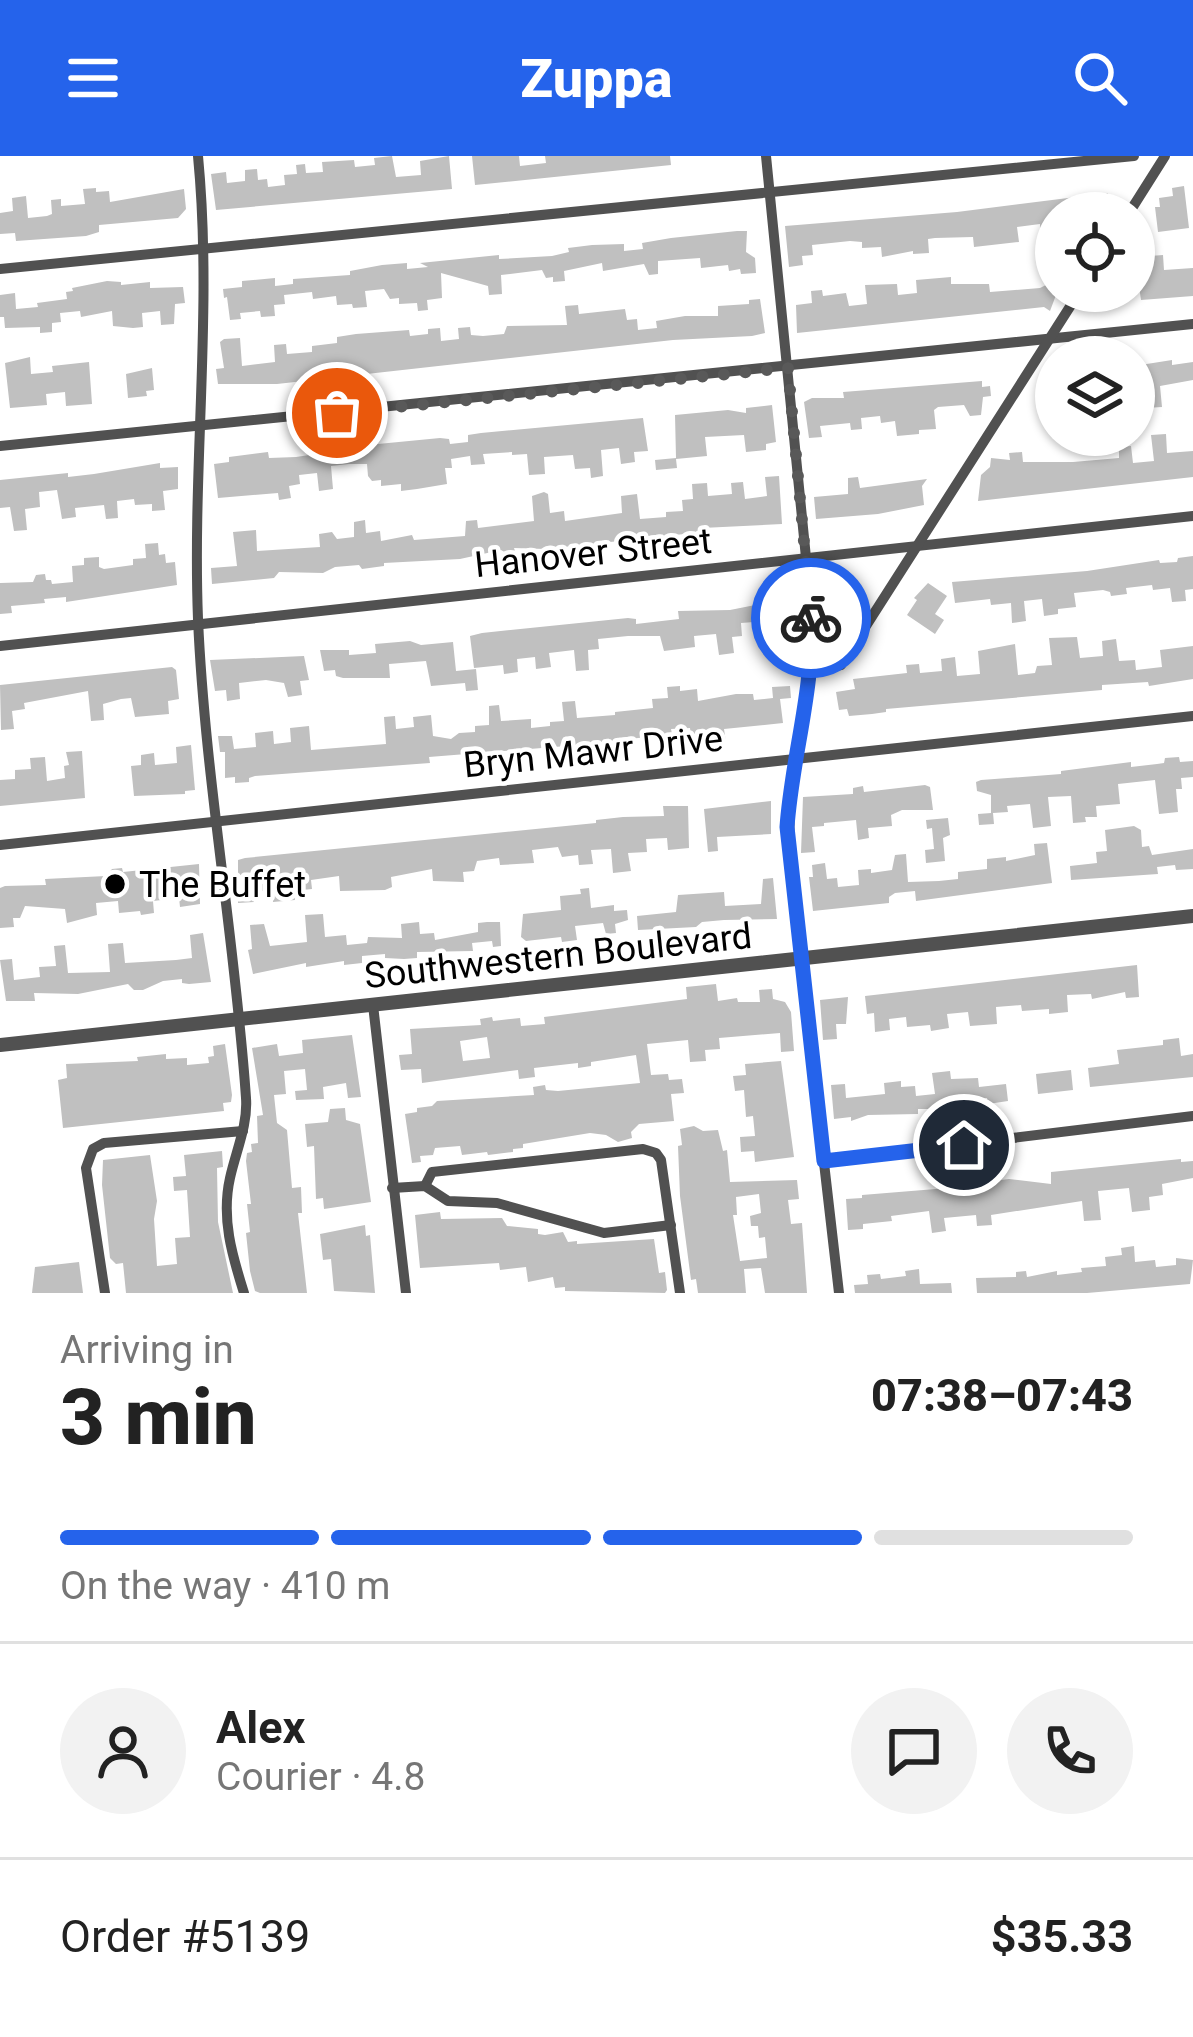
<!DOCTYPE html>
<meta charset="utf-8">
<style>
body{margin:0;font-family:Roboto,sans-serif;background:#f2f2f2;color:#222;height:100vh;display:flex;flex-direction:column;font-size:45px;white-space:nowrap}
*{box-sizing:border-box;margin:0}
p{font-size:39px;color:#767676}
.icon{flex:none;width:66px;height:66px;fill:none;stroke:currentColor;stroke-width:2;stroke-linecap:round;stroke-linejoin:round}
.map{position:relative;height:1137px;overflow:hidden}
.panel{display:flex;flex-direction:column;background:#fff;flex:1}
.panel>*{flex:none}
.buttons{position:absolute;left:1035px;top:36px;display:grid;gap:24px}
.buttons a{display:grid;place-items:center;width:120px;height:120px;border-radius:50%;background:#fff;box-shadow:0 3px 9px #0004;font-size:60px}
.pin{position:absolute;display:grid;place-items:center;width:102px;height:102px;color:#fff;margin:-51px;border:6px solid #fff;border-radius:50%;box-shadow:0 3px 12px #0007}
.courier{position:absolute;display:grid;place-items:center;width:120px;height:120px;margin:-60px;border:9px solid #2563eb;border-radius:50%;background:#fff;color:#222;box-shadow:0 3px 15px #0007}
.overview em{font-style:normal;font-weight:800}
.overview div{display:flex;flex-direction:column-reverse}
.overview{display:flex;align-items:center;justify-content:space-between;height:204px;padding:0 60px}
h1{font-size:78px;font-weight:800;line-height:90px}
.bar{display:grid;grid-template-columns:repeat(4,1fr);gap:18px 12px;align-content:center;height:144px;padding:0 60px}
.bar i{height:15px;border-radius:9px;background:#e0e0e0}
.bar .on{background:#2563eb}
.bar p{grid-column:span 4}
.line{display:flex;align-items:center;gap:30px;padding:0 60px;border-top:3px solid #e0e0e0}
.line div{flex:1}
.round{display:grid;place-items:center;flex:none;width:126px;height:126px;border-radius:63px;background:#f2f2f2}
header{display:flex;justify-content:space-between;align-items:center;height:156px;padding:0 60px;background:#2563eb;color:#fff;font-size:54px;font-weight:800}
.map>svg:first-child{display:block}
</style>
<header><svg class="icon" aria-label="menu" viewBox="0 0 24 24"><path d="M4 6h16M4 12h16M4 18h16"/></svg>Zuppa<svg class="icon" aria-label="search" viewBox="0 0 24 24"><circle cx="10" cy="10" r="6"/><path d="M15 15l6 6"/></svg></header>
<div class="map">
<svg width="1193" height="1137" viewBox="0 0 1193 1137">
<rect width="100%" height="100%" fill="#fff"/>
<!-- building -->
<g fill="#c0c0c0" fill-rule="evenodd">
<path d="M392,0L396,21L421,19L420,5L449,0L452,33L216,54L211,18L226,16L227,27L245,25V14L257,13L258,24L267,23L268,31L285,29L284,19L297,18L296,9L305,8L306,17L323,16L322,6L354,4L355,11L375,9L374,2Z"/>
<path d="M472,0H519L520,10L546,7L545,0H670L671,9L475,29Z"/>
<path d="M1184,30L1189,72L1158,76L1155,51H1160L1159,42L1173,40L1172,32Z"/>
<path d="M96,32V36L109,35L110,46L184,33L186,53L178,62L99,69V76L86,80L16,85L15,77L0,78V57L13,55L12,42L26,40L28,62L47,60L52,58L51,44L61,43V50L85,48L83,33Z"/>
<path d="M1108,37L1110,57H1056V92L1042,93L1040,68L1017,71L1019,86L974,91L973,81L935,82L928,83L929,97L913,98V95L882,101L881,91L862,92V86L850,85L812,89L813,99L802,100L803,109L789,111L785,70L957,56Z"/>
<path d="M737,75H747L746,96L755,102L756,117L741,118L740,113L729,115L728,109L701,112L700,102L658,105V118L649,119L644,108L603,115L602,107L564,115L565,125L553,126V121L546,122L542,114L501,119L502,138L489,139L488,130L441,117L442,142L427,144L428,154L418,155L417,147L399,148V142L390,143L384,133L365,135L367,151L353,152L352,148L337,149L336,140L313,143L312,136L284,139L285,148L274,149L275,160L261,161L260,155L240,157L241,163L230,164L227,141L224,142L223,133L242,131V125L275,122V130L293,128V123L350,119V115L382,109L407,107V113L428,111L420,107L499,99V103L552,100L569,96L568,92L592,89L624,88V95L643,93L642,87L671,82Z"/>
<path d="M1163,99L1164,114L1193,112V140L1141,144L1138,123L1142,121L1141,112L1151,111L1150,100Z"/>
<path d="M951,121V128H989L990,136L1040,132L1048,128V123L1056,125V139L1050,155L1044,151L797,177L796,149L812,147L811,135L822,134L823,140L846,137L849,150L867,148L865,129L897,128L898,139L917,137L916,124Z"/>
<path d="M107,125L121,126V129L150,126V132L183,131L185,147L175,148L174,168L161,169L160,155L142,157L143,171L133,172L113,170L112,155L81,161L80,155L60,157L61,166L52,167V176L40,177V171L5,172L4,161H0V139L15,137L16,153L38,151L37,147L67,143L66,136L73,135L72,132Z"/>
<path d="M760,143L765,177L752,180L673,184L277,228H218L216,213L224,212L220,186L224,183L240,182L242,210L275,206L274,189L286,188L287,198L312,196V190L337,187V181L356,178L409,174L410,180L428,178V173L440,172L441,185L459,183L458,172L470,171L471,179L483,180L504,178L507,170L567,169L565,150L578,149L579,158L625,153L627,164L637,163L638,174L657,172L656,165L685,160H718V150L749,148V144Z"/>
<path d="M30,201L31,218L53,216L52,210L89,206L92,248L66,250L65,236L46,238L47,249L10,252L5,207Z"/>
<path d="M1172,204V209L1193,206V224L1160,230L1162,251L1146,252L1145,238L1134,239V210Z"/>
<path d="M152,212L154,234L146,235L147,240L128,242L126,218Z"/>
<path d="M982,225V231L990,230L991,240L983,241L981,259L970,260L964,249L938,251L934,254L936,273L919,274V278L897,280L895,265L881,267L880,260L861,262L862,273L851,274L850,267L820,270L822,281L809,282L804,246L812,242H844L843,236Z"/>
<path d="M772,249L776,286L766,288V294L746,296L744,279L705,281L707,300L676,303L677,312L656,314L655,304L676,302L675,259L728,254L746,257V252Z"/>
<path d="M643,262L648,295L634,296L635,306L621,308L619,292L601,294L603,320L591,322L590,312L575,313L573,299L544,301L545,318L529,319L527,298L512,299V296L483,298L485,308L471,309L470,300L451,303L452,312H445L447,328L417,333L401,335V328L381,330V324L372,325L368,320L367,308H349L331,310L333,333L319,335L317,317L299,319L300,328L289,330L291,342L279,344L278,337L218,342L214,308L229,306V301L268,296L269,302L296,301L316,298V294L440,282L449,283L450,288L468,286V279L481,277Z"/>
<path d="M1166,278L1167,297L1193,295V321L978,345L981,319L990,311L991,302L1010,304L1009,297L1022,296L1023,306H1073L1119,302V291L1131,290L1133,307L1154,305L1151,279Z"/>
<path d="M160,307V312L178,311V333L163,335L165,354L152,355V348L135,349L134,343L117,345L118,362L106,363L104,349L75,352L76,361L62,363L57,334L39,336L40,351L25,353L27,374L14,375L10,351L0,352V324L68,317V321L94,318Z"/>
<path d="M779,320L782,368L702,372L703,376L545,393L514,392L515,395L506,397L501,394L460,403L384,407V410L362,413L359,409L335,411L323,417L279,416L274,422L212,428L211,412L237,410L233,376L256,374L257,395L320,391L319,378L332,376L337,383L354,381V366L365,364L366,377L380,375L381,385L412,379L414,384L465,380L466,365L477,364L478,372L534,365L532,340L544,336L548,338L550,357L564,355L565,365L622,357L621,340L637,338L640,363L666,361V356L683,355L682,344L693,343L692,328L707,327L708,340L732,338L731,327L743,326L745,343L767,340L765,321Z"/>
<path d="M858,321L860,332L927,323L922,330L924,349L878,358L816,363L814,341L848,338V322Z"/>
<path d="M158,387L159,399L165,398L166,407L175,406L177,429L66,446V441L44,443L45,447L11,450L12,457L0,458V427L33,426L36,419L45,418L46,424H51L52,428L73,426L72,410L84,409V402L99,401V411L104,413L133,409V403L146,402L145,388Z"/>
<path d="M1193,400V433L1185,434L1186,445L1172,446L1170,432L1153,434L1152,429L1126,432L1127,438L1111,440L1110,436L1103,434L1074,437L1076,451L1058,453V458L1044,460L1042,443L1024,445L1026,465L1012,467L1011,447L991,449L990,443L955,447L952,426L1087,415L1159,404L1160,407L1177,406L1178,402Z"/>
<path d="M928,427L947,440L935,458L944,464L935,478L907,459L917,444L914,442Z"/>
<path d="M786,443L791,475L780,476L767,465L741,467L742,480L732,481L734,497L719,499L716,478L694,480L695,491L664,495L660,480H628L598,483L599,493L588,494L589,514L576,515L574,494L549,497L551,511L536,513L535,501L517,503L518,516L504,518L503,509L474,512L470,480L482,477L628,462L636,463V468L679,463L678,455L730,454Z"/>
<path d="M1077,481L1080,502L1103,500L1102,485L1116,483L1119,505L1135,504L1136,514L1162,511L1160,494L1193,490V523L1149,530L1148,526L1102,529V534L886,553V556L872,558L849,560L847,553L839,554L836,536L855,533L853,523L907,517L906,509L919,508L920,517L942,515L941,503L955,501L957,520L980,518L978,495L1015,488L1018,519L1035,517L1037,510L1052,509L1049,482Z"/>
<path d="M410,485L421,489L453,486L456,515L476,513L478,534L466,535L465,527L431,530L426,505L389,508L390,522H343L336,520L335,514L324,515L320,494H349V499L376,497L375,488Z"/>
<path d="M304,500L309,524L300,525L302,539L288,541L284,527L266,524L239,527L240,543L227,545L226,534L215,535L210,504Z"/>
<path d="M172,511L176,514L179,543L168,545L169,558L135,561L131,542L121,543L103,548L104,564L91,565L88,535L24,547L25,553L12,555L14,573L1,574L0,529Z"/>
<path d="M680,530V535L697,533L698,545L736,538H753L754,544L773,542L772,531L790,530L791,542L780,543L783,567L724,573L726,586L692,589L690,572L671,573L672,578L579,589L429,601L430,607L255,620L249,622V626L235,627V621L225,622V596H220L218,580H232L234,593L256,591L255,577L273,575L274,588L291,586L290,572L309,570L311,594L386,588L384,561L395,560L396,573L414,571L413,561L431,559L433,580L451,583L459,577L475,576V570L489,569V550L499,549L501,565L531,563V572L550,570V566L564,565L562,546L575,545L577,562L615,559V556L653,552L652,543L668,542L667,531Z"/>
<path d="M191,589L195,634L185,635V638L134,640L131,610L141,609V599L154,597L155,609L177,607L176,591Z"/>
<path d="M82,595L85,642L0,650V624L15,623V614L31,613L30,602L45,601L47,625L65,622L64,610L69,609L66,596Z"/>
<path d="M1179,601L1180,606L1193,605V621L1181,622L1182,633H1176L1178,656L1159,658L1155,624L1118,628L1120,648L1096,650L1097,661H1085L1086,666L1073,667L1071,640L1048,641L1051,670L1033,672L1030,648L1007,650L1008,656L993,657L994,668L979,669L978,658L991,657V639L977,635L976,626L981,624L1061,618V615L1131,606V611L1157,608L1164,607L1165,602Z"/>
<path d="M925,629L930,631L933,654H902L891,659L892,670L868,672L869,682L858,684L856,664L824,667V670L812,671L815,696L801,697L803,641L853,638V632L863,630L864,636Z"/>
<path d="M771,645V678L717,681L718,695L708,696L704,653Z"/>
<path d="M663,650H688L689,692L668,694L667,682L646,683L647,696L628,697L631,715L613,717L611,693L591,694L593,708L579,709L578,699L562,701L558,691L532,694L534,707L500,709L499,702L477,705L474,715L463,716L464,726L433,725L432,713L391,721L392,731L385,734L340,735L339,720L311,724L312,733L294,735L295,744L273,746L272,734L253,736L254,746L238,747V704L245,702L596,667V664L623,661L664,660Z"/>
<path d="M948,662L950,679L943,682L945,705L926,707L925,694L934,693L932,672L927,673L926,664Z"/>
<path d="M1134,670L1141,674L1142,691L1149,690L1152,699L1193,693V713L1176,714L1175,709L1157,711L1158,718L1071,724L1070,710L1097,707L1096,696L1107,695L1105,674Z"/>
<path d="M1047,687L1052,727L916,745L915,735L895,737L889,741V747L813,755L809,721H813L812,709L825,707L827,723L837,722L838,731L859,729L858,714L871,713V717L892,714L895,699L906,698L908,726L939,725L958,723V716L987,713V703L1006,701V705L1035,699L1034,688Z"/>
<path d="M199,708L200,748L180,751L179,742L153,745L154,757L141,759L140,755L119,757L118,745L96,747L97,759L67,767L65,753L25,750L20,762H13L14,771L0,772V732L5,730L46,729L45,723L106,720L112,713L122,712L123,716Z"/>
<path d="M773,722L777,763L724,764L702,766L696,771L638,774L637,760L676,756L678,739L724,736L725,750L761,748L763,723Z"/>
<path d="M589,732L591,752L614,749V755L627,754L628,764L615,768L616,777L606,778L603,767L575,770L577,784L562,786L561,781L526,785L521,781L523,758L561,754L560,740L581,738L580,733Z"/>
<path d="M323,758L325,781L346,779L347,789L367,787L368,781L402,782L401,768L419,766L420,778L434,777L435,784L478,776V767L487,766H500L501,790L493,791L492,785L472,787L473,795L417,796V802L404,803L385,802V798L362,800V807L344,809V805L306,811V807L253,818L248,794L252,793L250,769L264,768L270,790L307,786L305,759Z"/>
<path d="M203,777L211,826L189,828L182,827V823L163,825L143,834H134L128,828L78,838L34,837L35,845H6L0,804L12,803L14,824L40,821L39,811L56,810L54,790L65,789L68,817L110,816L108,788L123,787L125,807L176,804L192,802L190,779Z"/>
<path d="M1137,809L1139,841L1126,842L1125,836L1092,843L1091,838L1067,839L1068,856L1049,858V853L1022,855L1021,849L996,851L997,868L970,870L968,856L947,858L949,872L931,875L930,869L907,871L906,861L889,863L890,874L875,876L874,857L867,858L865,840Z"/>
<path d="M716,828L718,845L737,842L738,846H760L759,834L772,833L773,843L785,846L791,856L794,895L781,896L780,877L719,882L720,893L705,894L706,905L690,906L688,884L647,888L651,919L668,918L669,924L682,923L684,937L671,938L674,965L639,968L631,976L632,982L618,986L606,979L590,977L523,988V992L513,993V996L488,999L487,996L462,999L460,990L435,992L433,999L420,1000L421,1006L412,1007L405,958L417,956V952L432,950L437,945L534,939L533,931L545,929L546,934L558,935L640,927L636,899L591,906V910L578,912V907L534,912L535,921L519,923L518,914L422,927L421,913L401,914L399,899L412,898L410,873L481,869L480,863L492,861L493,865L520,862L521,870L545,868L544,861L687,843L686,831ZM487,881L490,902L463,905L460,885Z"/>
<path d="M848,841L846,868H836L837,883L823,884L820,844Z"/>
<path d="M352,879L361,941L348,942L346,927L323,931L324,943L296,944L295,935L307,934L305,913L284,915L286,938L274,939L277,967L287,974L292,1032L301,1031L302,1057H298L307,1137H260L255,1135L250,1115L246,1077L250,1076L247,1048H251L246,1005L247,997L252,996L251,988L258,987L257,960L263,959L252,892L277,888L279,900L303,897L302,884Z"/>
<path d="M1179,882L1181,900L1193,898V921L1090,931L1088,912L1119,908L1117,894L1163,889V884Z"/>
<path d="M225,888L232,939L231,946L223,947L224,955L63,972L58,924L67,922L66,908L138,905L137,901L166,898V903L187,902V909L209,907L208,901L214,900L213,890Z"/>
<path d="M781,905L794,1001L755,1006L754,995L741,996L740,981L755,980L753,960L746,961L744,934L735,935L733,920L746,919L745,908Z"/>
<path d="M1071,914L1073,934L1038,938L1036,918Z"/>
<path d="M950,915L951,923L978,922L979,931L1006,928L1008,945L988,948L987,942L965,944V948L952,953H918V958L868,959L851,965V961L834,963L831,929L845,928L846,942L885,938L884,927L901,925V931L915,930L916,940L935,938L932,917Z"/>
<path d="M345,952L346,964L360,968L371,1046L324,1053L323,1042L316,1043L314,990L307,991L305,968L328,966L330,953Z"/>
<path d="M694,970L703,975L718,974L723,995L727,994L730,1026L797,1024L799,1043L788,1044L791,1068L802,1067L807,1137H765L761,1112L744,1113L746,1137H698L696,1123L691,1124L680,1040L678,990L682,989L680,973ZM759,1038L761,1057L750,1060L751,1070H758L759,1082L765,1081L767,1102L740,1105L733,1059H737L736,1041Z"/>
<path d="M222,995L223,1011L217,1012L218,1066L233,1137H126L123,1107L116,1108L110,1102L102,1029L103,1004L150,999L157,1045L154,1063L157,1110L177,1108L175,1082L190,1081L187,1034L174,1035L173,1021L186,1020L184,999Z"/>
<path d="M1181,1003V1006L1193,1005V1022L1162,1028L1163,1039L1149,1041L1150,1054L1132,1056L1129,1032L1098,1035L1101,1064L1084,1065L1082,1045L991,1059L992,1069L977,1070L976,1059L944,1062L946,1075L932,1077L929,1055L891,1060L892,1065L863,1068V1073L848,1074L846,1043L862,1042V1039L948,1032L947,1025L960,1024V1029L1009,1023L1051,1028V1016Z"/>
<path d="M440,1056L441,1063L502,1062L507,1070L538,1073V1078L545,1079L563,1076L568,1086L577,1085V1088L654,1083L659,1117L665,1116L667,1134L665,1137L565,1135V1131L555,1132L553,1121L528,1126L526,1111L500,1114L499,1107L420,1112L415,1059Z"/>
<path d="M365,1069L366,1080L370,1079L375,1137L334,1135L331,1103L323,1104L320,1078Z"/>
<path d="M1134,1090L1135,1106L1155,1104L1156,1111L1176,1109V1102L1193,1104L1190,1128L1087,1137H977L976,1122L1016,1121V1116L1026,1115L1027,1121L1057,1115V1119L1082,1116L1081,1112L1106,1110L1105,1101L1122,1099L1121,1092Z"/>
<path d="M79,1106L83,1137H32L35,1111Z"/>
<path d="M919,1113L920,1128L951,1127L952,1137H855L854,1129L868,1128L867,1119L880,1118L881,1123L906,1120L905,1115Z"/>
</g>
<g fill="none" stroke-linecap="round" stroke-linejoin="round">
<!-- minor -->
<g stroke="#515151" stroke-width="10">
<path d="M198,0C213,155 192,308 198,463C205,623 235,782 246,942C248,969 236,995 230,1022C221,1062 232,1099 244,1137"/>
<path d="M766,0L811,452L812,514L790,636L789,703L839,1137"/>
<path d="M1129,57L1165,0"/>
<path d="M0,113L1134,0"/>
<path d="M0,290L1193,168"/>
<path d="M0,490L1193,360"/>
<path d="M812,514L841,509L1080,135"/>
<path d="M0,689L1193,560"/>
<path d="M373,849L406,1137"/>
<path d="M824,1005L1193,960"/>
<path d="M425,1030L432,1016L643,993L656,997L661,1004L680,1137"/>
<path d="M392,1032L425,1030L448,1045L497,1047L604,1077L671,1069"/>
<path d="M105,1137L86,1012L93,993L104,987L243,975"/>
</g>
<!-- tertiary -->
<path stroke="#515151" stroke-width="14" d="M0,889L1193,760"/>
</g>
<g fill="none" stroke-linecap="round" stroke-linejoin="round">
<!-- done -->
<path stroke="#595959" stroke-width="12" stroke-dasharray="0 21.6" d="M337,257L788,212L811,462"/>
<!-- route -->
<path stroke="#2563eb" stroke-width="15" d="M811,462C814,535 792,600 787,671L824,1005L964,989"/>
</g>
<!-- markers -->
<circle fill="#000" stroke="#fff" stroke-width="4.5" cx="115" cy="728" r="12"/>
<g text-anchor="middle" stroke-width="9" stroke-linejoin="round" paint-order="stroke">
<!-- street labels -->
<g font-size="36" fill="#000" stroke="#fff">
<text transform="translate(593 396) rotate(-6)" y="13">Hanover Street</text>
<text transform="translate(593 595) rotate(-6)" y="13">Bryn Mawr Drive</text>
<text transform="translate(558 799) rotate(-6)" y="13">Southwestern Boulevard</text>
</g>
<!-- poi labels -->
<g font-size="36" fill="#000" stroke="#fff" text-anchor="start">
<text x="139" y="741">The Buffet</text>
</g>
</g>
</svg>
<div class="buttons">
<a><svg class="icon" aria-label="locate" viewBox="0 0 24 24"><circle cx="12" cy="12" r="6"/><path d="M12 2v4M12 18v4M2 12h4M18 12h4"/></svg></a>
<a><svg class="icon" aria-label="layers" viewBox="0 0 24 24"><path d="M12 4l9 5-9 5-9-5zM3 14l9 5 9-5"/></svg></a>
</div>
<div class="pin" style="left:337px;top:257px;background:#ea580c"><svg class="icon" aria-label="bag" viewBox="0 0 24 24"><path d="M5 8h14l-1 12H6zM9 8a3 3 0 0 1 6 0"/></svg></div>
<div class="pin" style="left:964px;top:989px;background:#1f2937"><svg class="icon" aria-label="home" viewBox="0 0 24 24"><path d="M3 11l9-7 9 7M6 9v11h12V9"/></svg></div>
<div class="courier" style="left:811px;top:462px"><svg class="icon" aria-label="bike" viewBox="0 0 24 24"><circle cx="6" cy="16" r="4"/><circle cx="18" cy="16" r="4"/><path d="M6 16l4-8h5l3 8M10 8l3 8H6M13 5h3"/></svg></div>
</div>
<section class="panel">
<div class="overview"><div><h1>3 min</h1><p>Arriving in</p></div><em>07:38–07:43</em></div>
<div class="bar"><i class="on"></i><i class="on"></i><i class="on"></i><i></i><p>On the way · 410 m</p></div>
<div class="line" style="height:216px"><a class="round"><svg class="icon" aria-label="person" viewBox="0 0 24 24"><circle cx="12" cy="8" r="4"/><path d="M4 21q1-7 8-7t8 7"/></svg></a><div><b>Alex</b><p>Courier · 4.8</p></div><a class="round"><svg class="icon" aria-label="chat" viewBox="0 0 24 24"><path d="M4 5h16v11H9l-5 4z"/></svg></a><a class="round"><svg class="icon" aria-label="phone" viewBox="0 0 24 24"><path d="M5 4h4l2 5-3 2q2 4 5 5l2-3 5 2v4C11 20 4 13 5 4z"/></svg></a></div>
<div class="line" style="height:156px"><div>Order #5139</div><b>$35.33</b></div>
</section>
